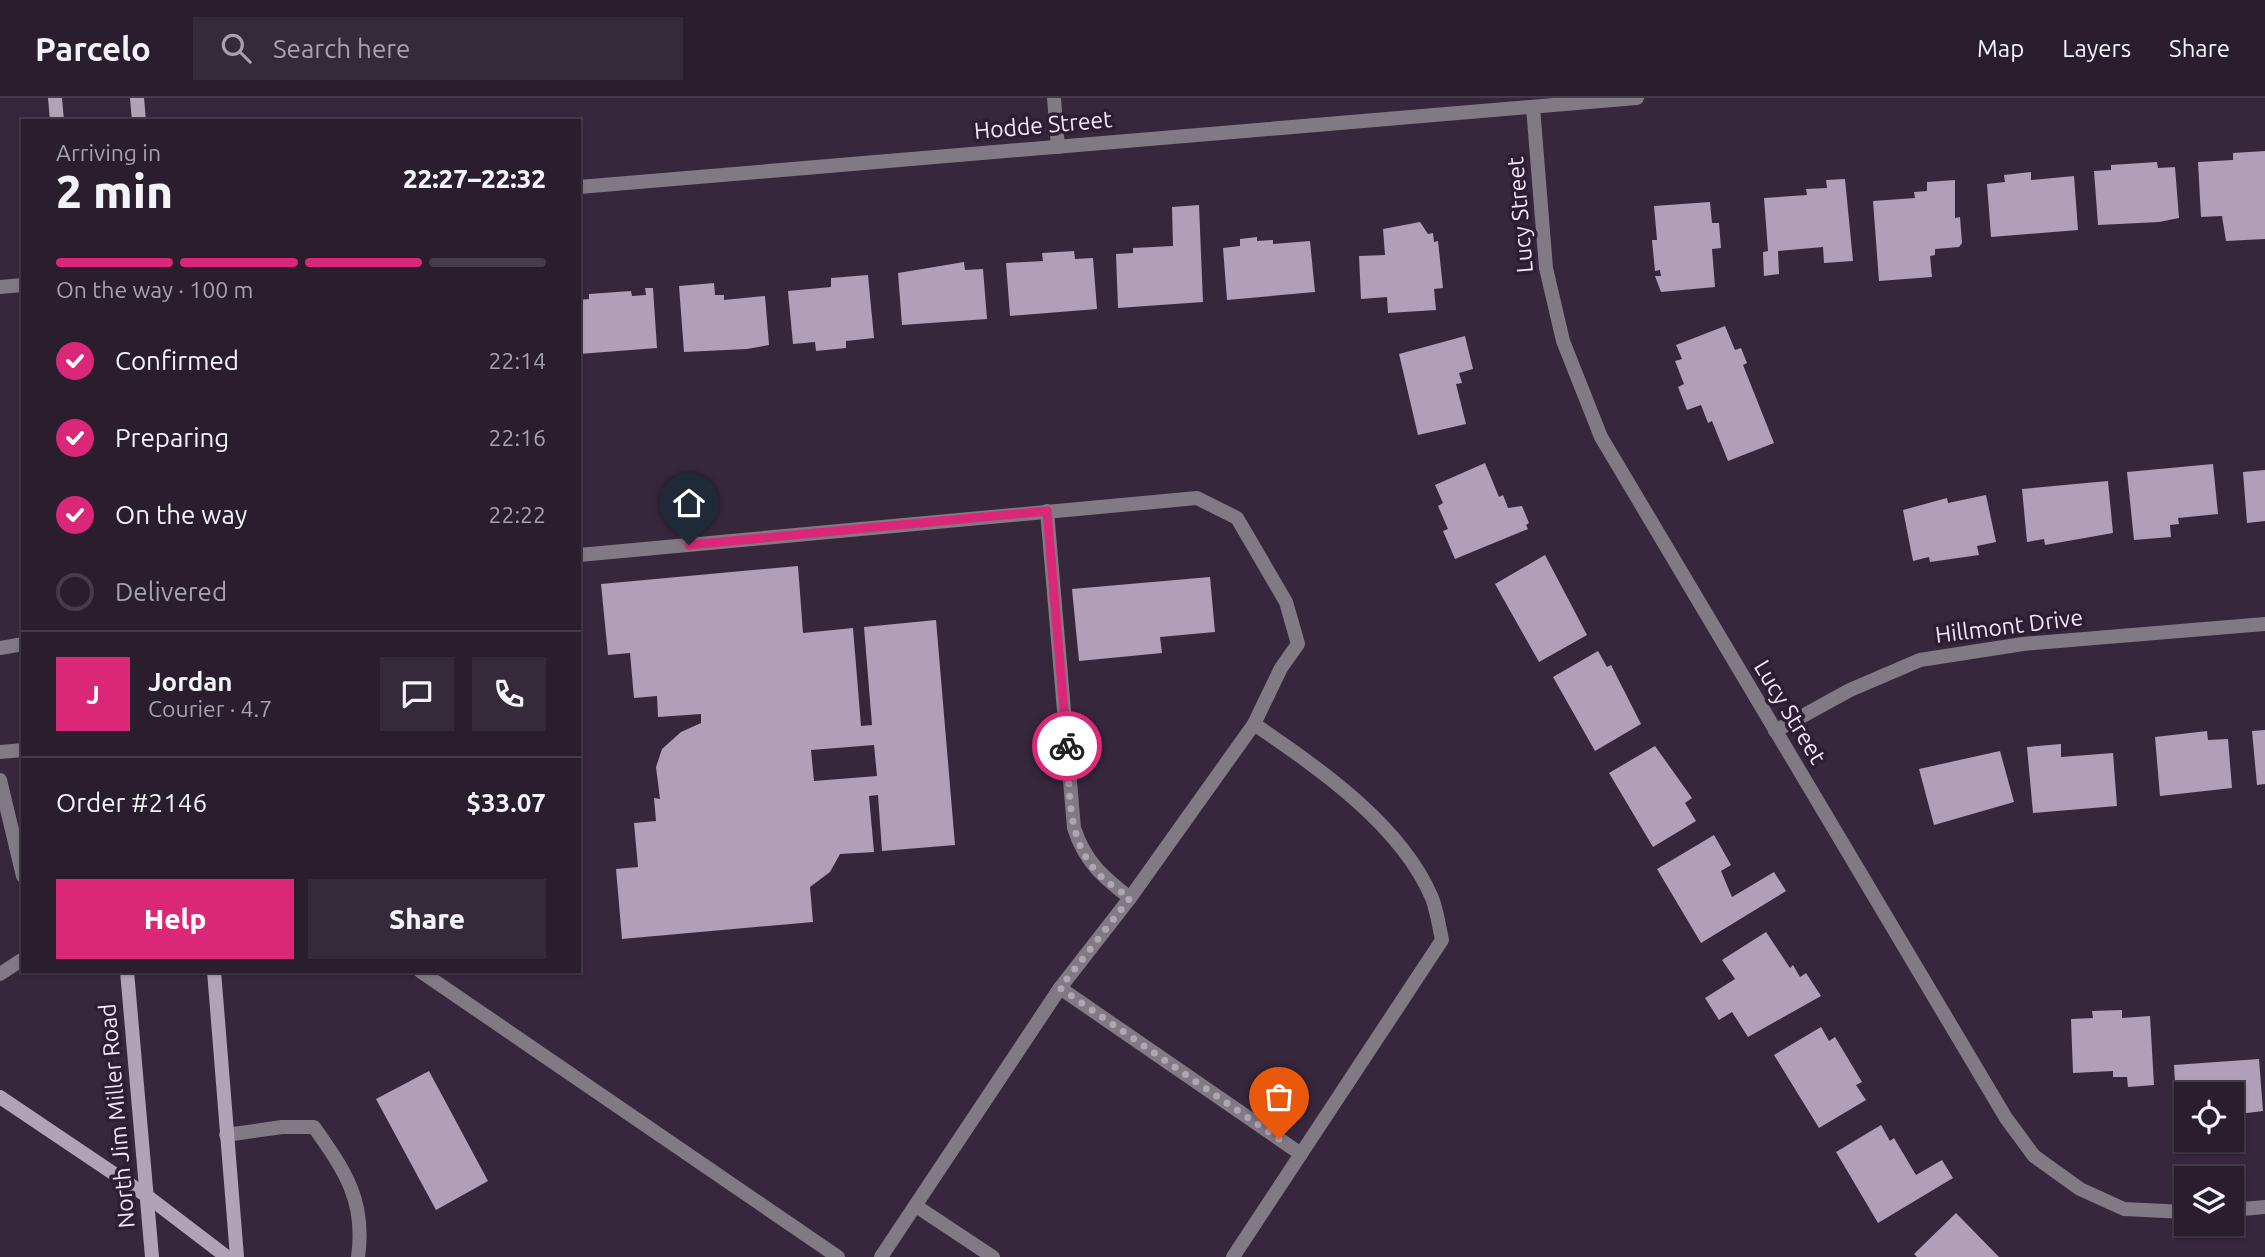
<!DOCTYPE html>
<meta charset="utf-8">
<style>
body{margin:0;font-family:Ubuntu,sans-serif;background:#352a3a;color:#f1f3f6;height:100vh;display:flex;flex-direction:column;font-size:26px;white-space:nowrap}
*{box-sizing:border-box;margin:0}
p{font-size:23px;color:#a5a2aa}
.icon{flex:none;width:38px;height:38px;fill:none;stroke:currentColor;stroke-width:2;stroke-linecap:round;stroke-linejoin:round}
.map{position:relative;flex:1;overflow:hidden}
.panel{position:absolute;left:21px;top:21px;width:560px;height:854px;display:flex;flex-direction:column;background:#291d2e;border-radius:0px;box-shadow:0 2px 5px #0004,0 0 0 2px #453b4a}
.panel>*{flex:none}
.fabs{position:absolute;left:2174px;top:984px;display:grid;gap:14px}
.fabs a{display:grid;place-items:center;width:70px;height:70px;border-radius:0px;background:#291d2e;box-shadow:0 2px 5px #0004,0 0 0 2px #453b4a;font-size:35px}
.pin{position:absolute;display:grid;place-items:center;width:60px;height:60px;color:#fff;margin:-72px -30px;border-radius:50% 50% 50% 0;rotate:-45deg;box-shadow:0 0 7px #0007}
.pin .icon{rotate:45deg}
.courier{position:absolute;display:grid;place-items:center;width:70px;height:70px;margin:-35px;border:5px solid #db2777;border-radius:50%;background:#fff;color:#222;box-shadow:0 2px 9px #0007}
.overview em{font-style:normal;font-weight:800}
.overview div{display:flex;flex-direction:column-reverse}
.overview{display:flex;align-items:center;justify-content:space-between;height:119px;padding:0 35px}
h1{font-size:46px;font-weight:800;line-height:52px}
.bar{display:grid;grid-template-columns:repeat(4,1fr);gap:10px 7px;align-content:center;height:84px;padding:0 35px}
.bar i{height:9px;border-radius:5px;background:#453b4a}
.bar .on{background:#db2777}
.bar p{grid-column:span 4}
.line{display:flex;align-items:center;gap:18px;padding:0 35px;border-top:2px solid #453b4a}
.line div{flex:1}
.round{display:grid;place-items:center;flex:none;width:74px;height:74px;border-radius:0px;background:#352a3a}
ol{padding:0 35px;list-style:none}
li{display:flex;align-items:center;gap:21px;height:77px}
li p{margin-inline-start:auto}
li .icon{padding:7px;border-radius:50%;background:#db2777;color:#fff;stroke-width:4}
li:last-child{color:#a5a2aa}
li i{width:38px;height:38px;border:4px solid #453b4a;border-radius:50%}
.primary-button{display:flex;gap:14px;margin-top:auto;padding:14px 35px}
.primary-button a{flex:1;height:80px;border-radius:0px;background:#db2777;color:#fff;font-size:28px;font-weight:800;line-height:80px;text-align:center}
.primary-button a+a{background:#352a3a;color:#f1f3f6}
header{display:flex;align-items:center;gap:42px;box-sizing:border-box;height:98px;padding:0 35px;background:#291d2e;border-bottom:2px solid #453b4a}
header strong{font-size:33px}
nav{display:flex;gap:38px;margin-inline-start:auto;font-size:24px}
.search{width:490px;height:63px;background:#352a3a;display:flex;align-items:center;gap:18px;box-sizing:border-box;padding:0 24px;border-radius:0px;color:#a5a2aa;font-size:26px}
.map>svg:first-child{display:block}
</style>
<header>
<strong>Parcelo</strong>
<div class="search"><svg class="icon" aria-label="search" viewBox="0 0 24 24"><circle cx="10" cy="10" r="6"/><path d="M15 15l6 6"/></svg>Search here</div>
<nav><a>Map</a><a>Layers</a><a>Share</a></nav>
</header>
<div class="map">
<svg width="2265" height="1159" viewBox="0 0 2265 1159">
<rect width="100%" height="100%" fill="#37273d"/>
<!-- building -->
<g fill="#b19eb9" fill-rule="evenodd">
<path d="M2265,53V141L2226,143L2222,118L2201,119L2198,64L2233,62V55Z"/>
<path d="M2157,64L2158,70L2175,69L2179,120L2159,124L2098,127L2094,73L2111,72V67Z"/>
<path d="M2031,74V82L2074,78L2078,132L1991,139L1987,86L2005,84L2004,77Z"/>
<path d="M1845,81L1853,163L1824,165L1823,149L1778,153L1779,176L1764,178L1763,154L1768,153L1764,100L1807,97L1806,91L1827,90L1826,82Z"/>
<path d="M1955,82V120L1960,119L1962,145L1959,149L1935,151V157L1930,158L1932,179L1879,183L1873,103L1915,100L1914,94L1927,93V84Z"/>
<path d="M1710,104L1712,125H1719L1721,150L1712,151L1715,189L1661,194L1655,178H1661L1660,172L1655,173L1652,142H1657L1654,108Z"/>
<path d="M1199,107L1203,204L1118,210L1116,156L1133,155V150L1173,148L1172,109Z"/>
<path d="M1420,124L1428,136L1433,135L1434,144L1438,143L1443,190L1434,191L1436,212L1388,215L1387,199L1361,201L1359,158L1385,157L1383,131Z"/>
<path d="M1257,139V143L1273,142V146L1310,143L1315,194L1227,202L1223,150L1240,148V141Z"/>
<path d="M1074,153L1075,161L1093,160L1097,211L1010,218L1006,165L1043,163L1042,155Z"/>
<path d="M964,164L965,172L983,171L987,221L902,227L898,175Z"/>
<path d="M868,177L874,240L846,243V250L816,253L815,244L793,246L788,193L831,189V180Z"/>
<path d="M714,185L715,197H724V202L765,198L769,247L747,251L684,254L679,188Z"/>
<path d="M645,190H653L657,250L579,256V202L589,201V196L631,193L632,198L646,197Z"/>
<path d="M1725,228L1735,252L1741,250L1747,265L1743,267L1774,345L1728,363L1712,323L1708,325L1701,307L1687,312L1678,289L1684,286L1675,263L1682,261L1676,247Z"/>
<path d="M1465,238L1473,271L1459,275L1462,285L1456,286L1466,326L1418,337L1399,256Z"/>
<path d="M1485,365L1499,399L1503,397L1508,410L1522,408L1529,425L1526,427L1528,431L1455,461L1443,433L1448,431L1438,408L1443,405L1435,387Z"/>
<path d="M2213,366L2218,416L2178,420L2179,426L2170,427L2171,439L2134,442L2127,374Z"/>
<path d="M2265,372V423L2247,425L2243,374Z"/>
<path d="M2108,383L2113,435L2045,447L2044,441L2027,444L2022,391Z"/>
<path d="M1986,397L1996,444L1977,448L1979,457L1930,464L1929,459L1913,463L1903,412L1947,400L1948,405Z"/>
<path d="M1545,457L1587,537L1539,564L1495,486Z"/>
<path d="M798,468L803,535L853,530L861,628L872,627L864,529L936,522L955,747L882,753L878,697L869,698L874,754L840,756L830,774L810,789L813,824L622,841L616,771L638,769L634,725L656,723L654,700L660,701L656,669L662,651L681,634L701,625V616L658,619L657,598L634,600L630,555L608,557L601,486ZM874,647L877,678L814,683L811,652Z"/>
<path d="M1210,479L1215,534L1160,539L1162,555L1079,563L1072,491Z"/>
<path d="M1598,553L1607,569L1611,567L1641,626L1595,653L1553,579Z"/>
<path d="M2265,632V686L2257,687L2252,633Z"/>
<path d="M2207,633L2208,642L2228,641L2232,690L2160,698L2155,639Z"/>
<path d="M2061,646V659L2113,655L2117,708L2033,715L2027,649Z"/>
<path d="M1655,648L1692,700L1685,705L1696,723L1653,749L1609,675Z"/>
<path d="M2000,653L2014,704L1934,727L1919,671Z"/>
<path d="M1714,737L1731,767L1721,773L1732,799L1774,774L1786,793L1701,845L1657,771Z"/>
<path d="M1766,834L1790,870L1793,867L1800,879L1806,875L1821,898L1748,939L1732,914L1719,922L1705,900L1735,881L1722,862Z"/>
<path d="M2122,912V920L2150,918L2154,987L2128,989L2127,979H2113V973L2073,975L2071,921L2093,920L2092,913Z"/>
<path d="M1821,929L1829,943L1835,939L1862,984L1856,987L1866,1002L1819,1030L1774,957Z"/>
<path d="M2259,961L2263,1013L2231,1017V996H2186V1018H2177L2174,967Z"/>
<path d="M429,973L488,1083L436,1112L376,1001Z"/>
<path d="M1881,1027L1890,1043L1894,1040L1916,1077L1942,1062L1953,1080L1878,1125L1836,1054Z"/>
<path d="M1956,1115L1999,1159H1917L1914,1156Z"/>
</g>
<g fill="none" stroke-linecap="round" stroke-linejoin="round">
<!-- service -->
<g stroke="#817984" stroke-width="14">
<path d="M1054,0L1058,49"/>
<path d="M0,189L23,187"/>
<path d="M1047,413L1074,730C1085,764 1103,779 1130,800"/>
<path d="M579,457L1197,400L1237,420L1286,504L1298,546L1281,570L1254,626L1130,800L1060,890L881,1159"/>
<path d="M0,550L23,546"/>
<path d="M0,654L23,652"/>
<path d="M0,682L23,778"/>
<path d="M420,873L838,1159"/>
<path d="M0,876L23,861"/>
<path d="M1060,890L1301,1056"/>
<path d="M226,1037L282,1029H314C345,1073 366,1103 358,1159"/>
<path d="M916,1108L993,1159"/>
<path d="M1233,1159L1442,842C1439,828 1437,813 1432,800C1401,726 1318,670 1254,626"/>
</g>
<!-- minor -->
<g stroke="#817984" stroke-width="14">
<path d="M1533,9L1546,170L1563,243L1601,339L2006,1020L2034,1058L2080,1091L2124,1111L2186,1114"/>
<path d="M579,89L1637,0"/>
<path d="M1775,633L1850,592L1920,562L2023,546L2265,526"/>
<path d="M2231,1112L2265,1109"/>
</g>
<!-- secondary -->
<g stroke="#b0a3b5" stroke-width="14">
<path d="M55,0L57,23"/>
<path d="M137,0L139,23"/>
<path d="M127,873L152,1159"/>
<path d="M214,873L237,1159"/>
<path d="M0,999L147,1098L227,1159"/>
</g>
</g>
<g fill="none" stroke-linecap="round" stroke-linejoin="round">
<!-- done -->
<path stroke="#b0a4b5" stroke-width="7" stroke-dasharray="0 12.6" d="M1067,648C1070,689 1066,740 1096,773C1105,784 1119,792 1130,800L1060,890L1279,1041"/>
<!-- route -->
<path stroke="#db2777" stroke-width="9" d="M689,447L1047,413L1067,648"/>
</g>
<g text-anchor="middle" stroke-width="7" stroke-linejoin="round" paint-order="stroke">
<!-- street labels -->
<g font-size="23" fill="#f1e7f6" stroke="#2d1e33">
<text transform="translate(1043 27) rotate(-5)" y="8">Hodde Street</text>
<text transform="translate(1520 117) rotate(-95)" y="8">Lucy Street</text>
<text transform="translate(2009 528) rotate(-7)" y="8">Hillmont Drive</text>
<text transform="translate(1790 614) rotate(59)" y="8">Lucy Street</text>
<text transform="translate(117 1018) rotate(-95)" y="8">North Jim Miller Road</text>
</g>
</g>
</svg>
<div class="fabs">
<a><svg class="icon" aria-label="locate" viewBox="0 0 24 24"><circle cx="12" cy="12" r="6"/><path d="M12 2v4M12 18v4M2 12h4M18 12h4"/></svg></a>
<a><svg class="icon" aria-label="layers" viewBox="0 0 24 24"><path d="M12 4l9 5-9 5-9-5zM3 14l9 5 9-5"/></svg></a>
</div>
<div class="pin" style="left:1279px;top:1041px;background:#ea580c"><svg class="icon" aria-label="bag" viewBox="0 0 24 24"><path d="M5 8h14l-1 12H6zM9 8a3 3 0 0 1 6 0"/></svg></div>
<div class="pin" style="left:689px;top:447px;background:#1f2937"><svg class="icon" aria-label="home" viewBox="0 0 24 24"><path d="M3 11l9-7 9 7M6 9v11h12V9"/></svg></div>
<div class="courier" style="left:1067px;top:648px"><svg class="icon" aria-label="bike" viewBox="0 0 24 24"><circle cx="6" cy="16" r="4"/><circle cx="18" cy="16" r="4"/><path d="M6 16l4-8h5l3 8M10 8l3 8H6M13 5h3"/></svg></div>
<section class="panel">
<div class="overview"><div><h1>2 min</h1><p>Arriving in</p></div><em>22:27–22:32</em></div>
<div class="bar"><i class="on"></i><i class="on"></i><i class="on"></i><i></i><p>On the way · 100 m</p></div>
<ol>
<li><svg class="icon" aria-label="check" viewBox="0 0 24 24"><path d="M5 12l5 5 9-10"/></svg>Confirmed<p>22:14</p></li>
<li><svg class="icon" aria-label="check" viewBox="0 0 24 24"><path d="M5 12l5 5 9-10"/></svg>Preparing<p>22:16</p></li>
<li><svg class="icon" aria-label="check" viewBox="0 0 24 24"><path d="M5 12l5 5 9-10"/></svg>On the way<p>22:22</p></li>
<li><i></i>Delivered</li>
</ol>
<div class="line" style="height:126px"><b class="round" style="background:#db2777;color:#fff">J</b><div><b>Jordan</b><p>Courier · 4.7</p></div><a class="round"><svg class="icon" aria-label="chat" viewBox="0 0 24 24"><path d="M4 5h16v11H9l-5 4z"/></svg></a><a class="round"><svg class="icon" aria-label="phone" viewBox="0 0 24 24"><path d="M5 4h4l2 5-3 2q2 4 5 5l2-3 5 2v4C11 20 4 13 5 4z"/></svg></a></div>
<div class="line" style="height:91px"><div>Order #2146</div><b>$33.07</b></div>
<div class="primary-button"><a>Help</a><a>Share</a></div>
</section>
</div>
